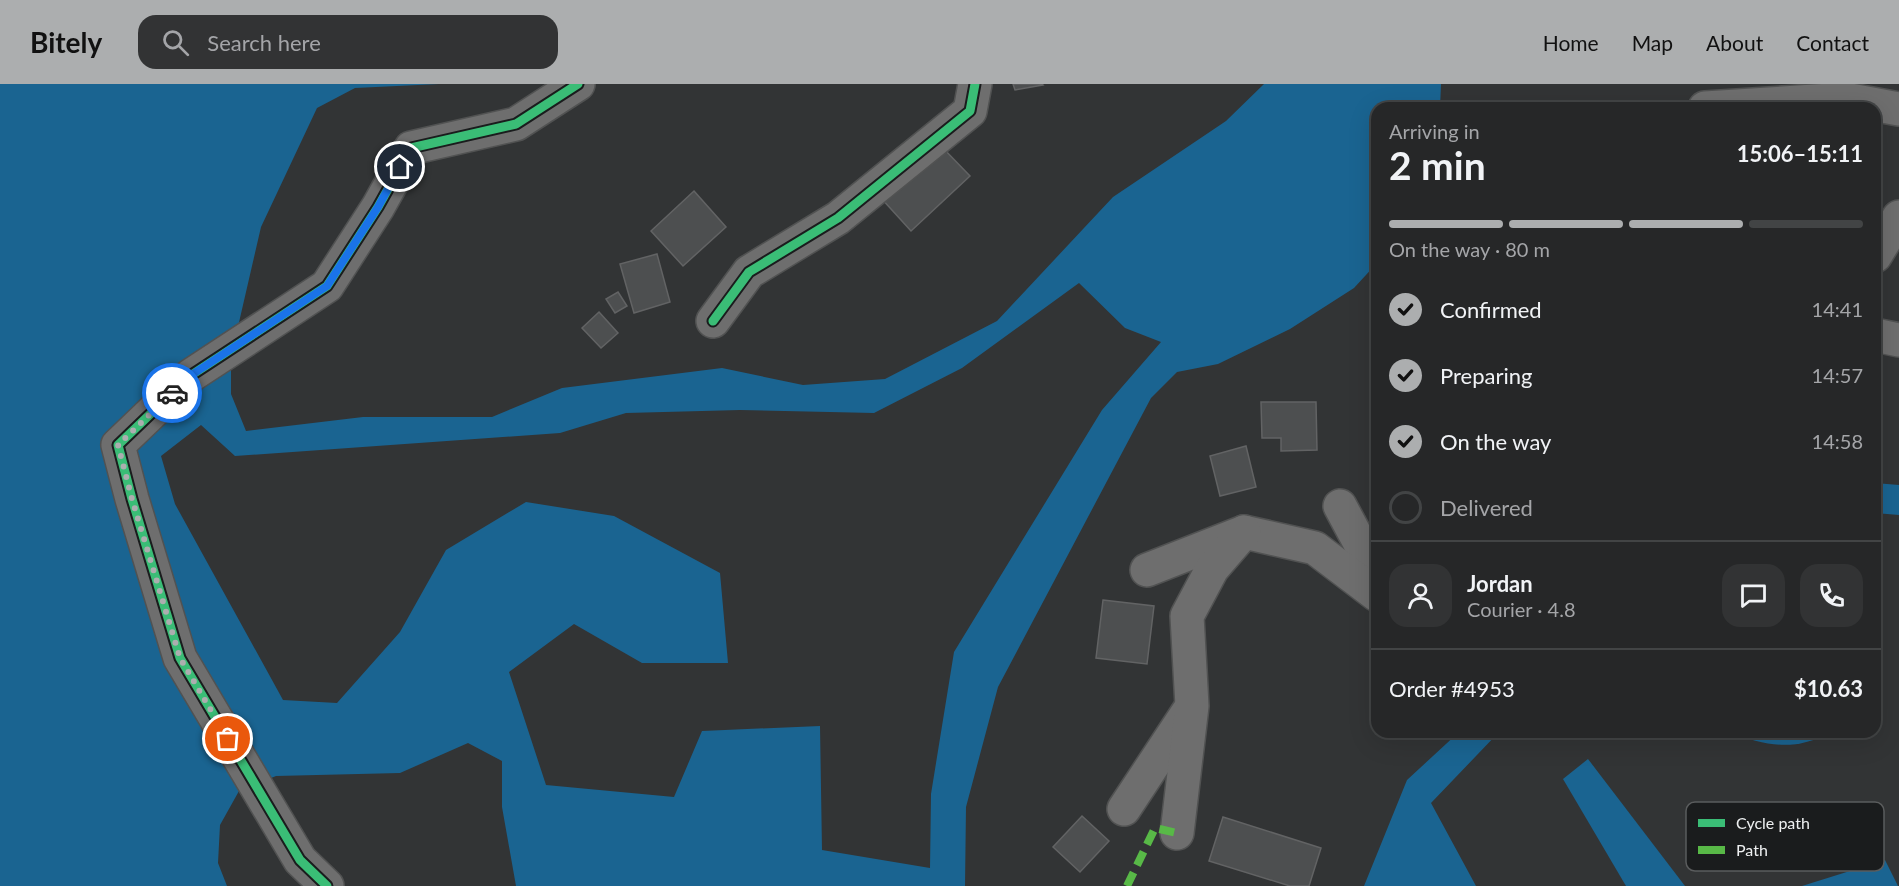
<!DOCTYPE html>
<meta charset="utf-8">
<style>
body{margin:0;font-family:Lato,sans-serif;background:#323334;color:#f1f3f6;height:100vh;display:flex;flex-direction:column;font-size:22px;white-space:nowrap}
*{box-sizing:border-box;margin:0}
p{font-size:20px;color:#a4a5a8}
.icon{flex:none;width:33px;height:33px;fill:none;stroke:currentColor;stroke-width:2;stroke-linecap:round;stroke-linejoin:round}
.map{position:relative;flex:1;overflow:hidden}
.sheet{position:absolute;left:1371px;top:18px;width:510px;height:636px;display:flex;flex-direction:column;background:#262728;border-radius:18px;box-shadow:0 6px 24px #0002,0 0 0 2px #424445}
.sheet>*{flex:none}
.pin{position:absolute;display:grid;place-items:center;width:51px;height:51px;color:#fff;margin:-26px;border:3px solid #fff;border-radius:50%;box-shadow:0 2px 6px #0007}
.courier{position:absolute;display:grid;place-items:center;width:60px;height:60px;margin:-30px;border:4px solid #1a73e8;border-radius:50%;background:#fff;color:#222;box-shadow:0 2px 8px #0007}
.head em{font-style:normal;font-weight:700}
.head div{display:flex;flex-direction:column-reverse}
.head{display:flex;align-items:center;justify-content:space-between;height:102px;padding:0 18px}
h1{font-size:39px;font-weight:700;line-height:45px}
.bar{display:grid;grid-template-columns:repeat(4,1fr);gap:9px 6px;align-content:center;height:72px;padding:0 18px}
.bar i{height:8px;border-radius:4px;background:#424445}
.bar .current{background:#acaeaf}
.bar p{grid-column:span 4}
.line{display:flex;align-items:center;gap:15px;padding:0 18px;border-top:2px solid #424445}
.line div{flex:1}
.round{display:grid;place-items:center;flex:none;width:63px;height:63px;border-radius:18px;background:#323334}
ol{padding:0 18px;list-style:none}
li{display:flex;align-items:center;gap:18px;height:66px}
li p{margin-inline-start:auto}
li .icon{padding:6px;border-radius:50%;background:#acaeaf;color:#111;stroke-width:4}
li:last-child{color:#a4a5a8}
li i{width:33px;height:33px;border:3px solid #424445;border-radius:50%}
header{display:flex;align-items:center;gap:36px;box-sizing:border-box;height:84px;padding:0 30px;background:#acaeaf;color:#111}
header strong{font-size:28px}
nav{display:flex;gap:33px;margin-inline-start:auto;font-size:21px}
.search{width:420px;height:54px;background:#323334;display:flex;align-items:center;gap:15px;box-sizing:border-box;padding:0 21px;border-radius:18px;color:#a4a5a8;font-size:22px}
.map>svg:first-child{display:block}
</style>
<header>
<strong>Bitely</strong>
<div class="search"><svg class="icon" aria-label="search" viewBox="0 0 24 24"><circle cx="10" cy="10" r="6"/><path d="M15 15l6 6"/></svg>Search here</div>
<nav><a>Home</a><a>Map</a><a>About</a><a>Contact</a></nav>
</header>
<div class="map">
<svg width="1899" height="802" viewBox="0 0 1899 802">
<rect width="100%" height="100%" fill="#323435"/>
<!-- forest -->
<g fill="#1a6491" fill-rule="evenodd">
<path d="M0,0H439L355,4L317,24L261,143L231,273V310L246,347L363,333H492L562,304L722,284L803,301L885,295L997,237L1113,113L1226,37L1264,0H1441L1440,24H1377V179L1354,204L1290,245L1218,280L1177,288L1151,314L998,603L966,723L965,802H516L502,723V677L468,659L400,689L276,692L239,707L220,741L218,779L227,802H0ZM1079,199L1125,244L1161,258L1102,326L954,568L931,710L930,784L822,766L820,642L702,647L674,713L546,701L509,588L574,540L642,579H728L720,489L614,432L526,418L446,466L400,548L337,619L283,616L175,420L161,372L201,341L235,372L560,349L626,329L740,326L874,329L962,284Z"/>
<path d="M1875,399L1899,401V431L1875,429Z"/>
<path d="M1459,648H1499L1431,719L1476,802H1364L1407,696Z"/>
<path d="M1727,648H1833C1792,668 1769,662 1727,648Z"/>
<path d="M1588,675L1685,802H1626L1563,695Z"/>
<path d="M1885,776L1898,802H1802Z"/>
</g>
<!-- building -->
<g fill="#4d4f50" stroke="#626364" stroke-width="1.5">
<path d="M1013,0H1042L1043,1L1015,6Z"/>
<path d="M939,60L970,92L911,147L881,114Z"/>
<path d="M694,107L726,143L683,182L651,147Z"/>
<path d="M657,170L670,218L634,229L620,180Z"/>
<path d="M618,208L627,222L615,229L606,215Z"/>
<path d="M599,228L618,249L601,264L582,244Z"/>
<path d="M1261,318H1316L1317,366L1281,367V354H1262Z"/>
<path d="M1246,362L1256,403L1220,412L1210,372Z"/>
<path d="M1103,516L1154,522L1147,580L1096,574Z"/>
<path d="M1082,732L1109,757L1080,788L1053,763Z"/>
<path d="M1223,733L1321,764L1309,802H1290L1209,777Z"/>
</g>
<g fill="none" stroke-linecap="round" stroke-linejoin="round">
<!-- minor casing -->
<g stroke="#515252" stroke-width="36">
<g id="minor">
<path d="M1705,24L1845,15L1899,25"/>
<path d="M1875,172L1899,133"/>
<path d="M713,237L749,188L838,134L970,27L975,0"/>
<path d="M1875,251L1899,256"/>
<path d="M1340,422L1377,491"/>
<path d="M1147,486L1244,448L1315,464L1377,511"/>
<path d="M1124,725L1188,628"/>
<path d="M1177,749L1192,622L1187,532L1212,485L1244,448"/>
<path d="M327,802L300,776L180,574L132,415L118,361L190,292L327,202L378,123L411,64L516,40L578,0"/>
</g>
</g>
<!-- minor -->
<use href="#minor" stroke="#6e6e6e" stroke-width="33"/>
<!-- quiet -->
<path stroke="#58b947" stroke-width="8" stroke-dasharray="15 8" stroke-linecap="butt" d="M1127,802L1155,744L1177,749"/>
<!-- cycleway casing -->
<g stroke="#1a1c1d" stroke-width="13">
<g id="cycleway">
<path d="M713,237L749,188L838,134L970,27L975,0"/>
<path d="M327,802L300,776L180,574L132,415L118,361L190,292L327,202L378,123L411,64L516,40L578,0"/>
</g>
</g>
<!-- cycleway -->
<use href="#cycleway" stroke="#3abd76" stroke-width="9"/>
</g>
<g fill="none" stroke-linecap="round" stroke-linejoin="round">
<!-- done -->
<path stroke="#acaeaf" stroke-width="6" stroke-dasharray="0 10.8" d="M172,309L118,361L132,415L180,574L228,655"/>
<!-- route -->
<path stroke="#1a73e8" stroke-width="8" d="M172,309L190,292L327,202L378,123L400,83"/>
</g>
<!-- legend -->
<rect x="1686" y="718" width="198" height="69" rx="9" fill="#1a1c1d" stroke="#5a5c5d" stroke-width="1.5"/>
<rect x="1698" y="735" width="27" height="8" fill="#3abd76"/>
<rect x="1698" y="762" width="27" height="8" fill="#58b947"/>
<g font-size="16" fill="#eef0f1">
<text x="1736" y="745">Cycle path</text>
<text x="1736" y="772">Path</text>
</g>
</svg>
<div class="pin" style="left:228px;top:655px;background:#ea580c"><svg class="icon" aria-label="bag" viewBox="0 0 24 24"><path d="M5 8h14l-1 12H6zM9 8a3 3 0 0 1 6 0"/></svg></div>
<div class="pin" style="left:400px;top:83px;background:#1f2937"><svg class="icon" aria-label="home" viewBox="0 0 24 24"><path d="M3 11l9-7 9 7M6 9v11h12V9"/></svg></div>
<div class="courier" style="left:172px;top:309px"><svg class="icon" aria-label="car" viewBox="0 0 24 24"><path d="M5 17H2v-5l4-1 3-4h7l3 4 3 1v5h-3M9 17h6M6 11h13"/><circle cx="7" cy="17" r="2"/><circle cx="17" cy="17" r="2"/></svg></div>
<section class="sheet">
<div class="head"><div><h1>2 min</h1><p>Arriving in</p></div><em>15:06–15:11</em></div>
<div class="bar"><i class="current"></i><i class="current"></i><i class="current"></i><i></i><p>On the way · 80 m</p></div>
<ol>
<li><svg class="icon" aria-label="check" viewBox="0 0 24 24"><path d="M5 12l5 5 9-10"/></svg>Confirmed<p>14:41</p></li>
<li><svg class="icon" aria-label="check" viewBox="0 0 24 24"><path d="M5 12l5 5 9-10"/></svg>Preparing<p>14:57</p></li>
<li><svg class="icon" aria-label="check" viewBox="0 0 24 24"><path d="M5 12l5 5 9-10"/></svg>On the way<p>14:58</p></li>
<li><i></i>Delivered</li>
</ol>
<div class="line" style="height:108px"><a class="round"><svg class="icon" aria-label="person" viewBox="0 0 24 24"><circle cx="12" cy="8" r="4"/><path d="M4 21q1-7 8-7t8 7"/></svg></a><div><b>Jordan</b><p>Courier · 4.8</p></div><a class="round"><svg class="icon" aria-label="chat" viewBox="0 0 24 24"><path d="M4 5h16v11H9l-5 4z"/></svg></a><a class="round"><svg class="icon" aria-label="phone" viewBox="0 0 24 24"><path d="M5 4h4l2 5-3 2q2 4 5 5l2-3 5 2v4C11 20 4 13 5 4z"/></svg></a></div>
<div class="line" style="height:78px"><div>Order #4953</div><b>$10.63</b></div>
</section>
</div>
